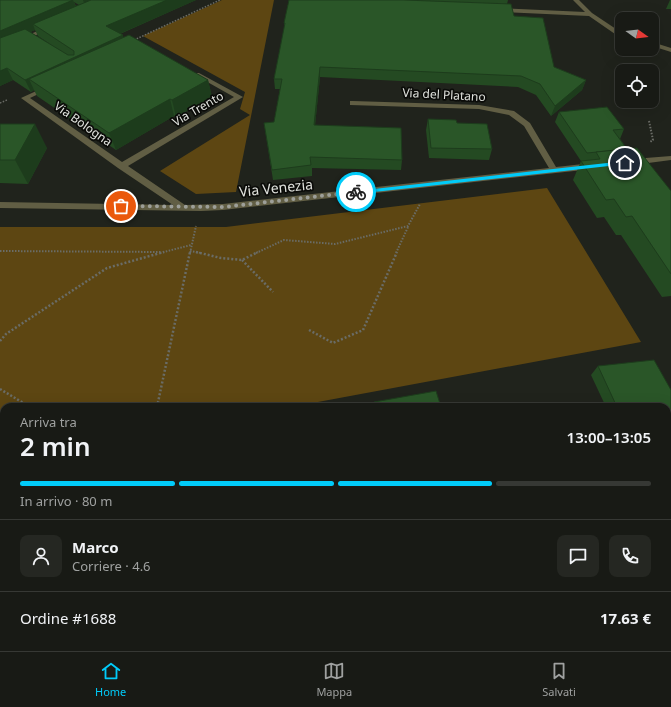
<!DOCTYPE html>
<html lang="it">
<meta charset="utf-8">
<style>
body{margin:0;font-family:"Noto Sans",sans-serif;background:#252722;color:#f1f3f6;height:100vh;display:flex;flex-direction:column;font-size:15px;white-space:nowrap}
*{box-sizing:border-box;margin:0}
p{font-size:13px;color:#9fa1a0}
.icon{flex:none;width:22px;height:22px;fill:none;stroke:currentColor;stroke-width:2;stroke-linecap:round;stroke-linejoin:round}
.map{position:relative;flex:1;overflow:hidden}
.details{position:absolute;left:0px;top:403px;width:671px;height:248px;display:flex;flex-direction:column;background:#181a15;border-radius:12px 12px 0 0;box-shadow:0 4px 16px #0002,0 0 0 1px #363834}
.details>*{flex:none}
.needle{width:26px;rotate:104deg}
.controls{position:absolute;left:615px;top:12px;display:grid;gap:8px}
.controls a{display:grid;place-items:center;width:44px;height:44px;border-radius:8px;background:#181a15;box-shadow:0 4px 16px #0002,0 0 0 1px #363834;font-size:20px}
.pin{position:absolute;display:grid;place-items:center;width:34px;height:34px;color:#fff;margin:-17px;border:2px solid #fff;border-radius:50%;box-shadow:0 1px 4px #0007}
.courier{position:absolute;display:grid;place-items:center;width:40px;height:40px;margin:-20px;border:3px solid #01cbf9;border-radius:50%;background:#fff;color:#222;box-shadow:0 1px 5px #0007}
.overview em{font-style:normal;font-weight:600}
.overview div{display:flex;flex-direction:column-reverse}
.overview{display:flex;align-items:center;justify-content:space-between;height:68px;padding:0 20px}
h1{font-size:26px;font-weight:600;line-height:30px}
.bar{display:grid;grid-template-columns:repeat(4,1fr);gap:6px 4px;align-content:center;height:48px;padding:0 20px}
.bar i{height:5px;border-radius:3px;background:#363834}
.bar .current{background:#01cbf9}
.bar p{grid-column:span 4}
.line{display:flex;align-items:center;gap:10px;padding:0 20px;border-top:1px solid #363834}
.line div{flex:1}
.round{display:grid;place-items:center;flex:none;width:42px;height:42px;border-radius:8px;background:#252722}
.tab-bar{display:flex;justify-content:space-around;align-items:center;height:56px;border-top:1px solid #363834;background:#181a15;font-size:11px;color:#9fa1a0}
.tab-bar a{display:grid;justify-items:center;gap:2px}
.tab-bar .current{color:#01cbf9}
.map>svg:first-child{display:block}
</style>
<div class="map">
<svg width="671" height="651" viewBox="0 0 671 651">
<rect width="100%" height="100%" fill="#20231c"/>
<!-- built -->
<path fill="#2a2e22" d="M0,522H4V647H130V651H0Z"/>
<!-- green -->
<g fill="#5d4612">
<path d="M222,0H274L236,192L196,194L160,171L250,115L240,109L245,92L143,36Z"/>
<path d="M547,188L641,342L291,407H4V522H0V227H226Z"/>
</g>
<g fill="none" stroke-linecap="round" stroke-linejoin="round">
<!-- path-far3 -->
<g stroke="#6a6c66" stroke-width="1.5" stroke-dasharray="1.5 1.5" stroke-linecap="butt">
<path d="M134,40L220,0"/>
<path d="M0,103L7,100"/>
</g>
<!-- path-far2 -->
<g stroke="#6a6c66" stroke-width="2" stroke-dasharray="1.5 1.5" stroke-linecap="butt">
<path d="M649,121L653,140L650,142"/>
<path d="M0,251L162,252"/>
<path d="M190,251L201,253"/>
<path d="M160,253L191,245"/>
<path d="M190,253L196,226"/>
<path d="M256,253L284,240L335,244L408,226L420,204"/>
<path d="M396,253L408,227"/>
</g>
<!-- path-far1 -->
<g stroke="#6a6c66" stroke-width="2.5" stroke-dasharray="2 2" stroke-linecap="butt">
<path d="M196,252L221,258L242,260L258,252"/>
<path d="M242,260L273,292"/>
<path d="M309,330L333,343L363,330L397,252"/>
<path d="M0,341L6,334L107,268L164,252"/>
<path d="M0,389L30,407"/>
<path d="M157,407L190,252"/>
</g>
<!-- path -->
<path stroke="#6a6c66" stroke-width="3" stroke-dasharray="2.5 2.5" stroke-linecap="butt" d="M0,482H4"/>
<!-- minor -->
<g fill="#615e44" fill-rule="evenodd">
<path d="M573,0H579L592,13L622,33V37L615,34L589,16L500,12L497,10L500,8L585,12Z"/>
<path d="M47,27L52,28L0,51V47Z"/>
<path d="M652,42L671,48V52L652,46Z"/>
<path d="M195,73H199L243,97L128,166L185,205L223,204L549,168L524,126L509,115L479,109L350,105V101H353L479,105L514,111L530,123L556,167L592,163L596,166L592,169L223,210L201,211L0,208V202L173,205L118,168L21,98L45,87H49V89L30,98L122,162L234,97L195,75Z"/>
<path d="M671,156V160L633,165L629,162L633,159Z"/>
<path d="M671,555V569L667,570V556Z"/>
</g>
</g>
<!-- wall -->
<g fill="#244a22" fill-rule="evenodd">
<path d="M0,0H196L120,34L123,35V37L208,80L212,97L176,117L174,116L116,150L37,96L34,90L31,92L13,80L0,86ZM74,2L79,5L76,6ZM35,30L38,36L50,44L30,32Z"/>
<path d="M289,0H508L507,4L514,16L554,67L586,80L582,90L551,116L536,95L518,87L320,77L315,125L402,160L401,170L312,168V176L273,180L264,123L274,122L280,89H275L274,79L284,29V23Z"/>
<path d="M670,0H671V9H666Z"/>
<path d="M559,112L624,129L620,139L627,149L671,191V296L662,297L621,235H616L604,217L597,218L573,180L581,161L555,122Z"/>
<path d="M428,119L457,123L492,149L489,160L429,158L426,130Z"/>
<path d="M0,124L47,148L28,184L0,183Z"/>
<path d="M598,366L671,390V513H667V407H606L591,375Z"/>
<path d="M558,647H634L635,651H560Z"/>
</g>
<!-- shaded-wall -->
<g fill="#1d3c1c">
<path d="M73,0L78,12L33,24L35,30L0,45V31Z"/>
<path d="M83,0H106L86,8Z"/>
<path d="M167,0H196L110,38L106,26Z"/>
<path d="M123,35L126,48L29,79L34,90L31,92L25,80Z"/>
<path d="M320,67V77L314,136V125Z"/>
<path d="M7,68L13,80L0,86V71Z"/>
<path d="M208,80L212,97L176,117L172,100Z"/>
<path d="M586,80L582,90L551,116L555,106Z"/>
<path d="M170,99L174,116L116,150L109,133Z"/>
<path d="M35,124L47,148L28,184L15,160Z"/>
</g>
<!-- building -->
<g fill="#2a5628" stroke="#1d3c1c">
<path d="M0,0H73L0,31Z"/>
<path d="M91,0H167L106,26L123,35L25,80L7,68L0,71V38L25,29L68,55H74V51L33,24Z"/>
<path d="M289,0H404L511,4L514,16L543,18L554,67L586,80L555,106L540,84L521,76L320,67L314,125L401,128L402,160L310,157L311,165L272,170L264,123L274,122L282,79H274L285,23H284Z"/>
<path d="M129,35L208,80L172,100L170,99L109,133L29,79Z"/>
<path d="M607,107L624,129L613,130L627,149L587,153L559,112Z"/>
<path d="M428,119L456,120L457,123L487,124L492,149L431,148Z"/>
<path d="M0,124H35L15,160H0Z"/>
<path d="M637,148L671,191V274L632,216L626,217L614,199L606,200L581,161L600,159L596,152Z"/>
<path d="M654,360L671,390V496L667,488V407H617L598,366Z"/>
<path d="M436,391L441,407H375L374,402Z"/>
<path d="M567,647H634L635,651H568Z"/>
</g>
<!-- route -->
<path fill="#01cbf9" d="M625,161L628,163L627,164L356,194L353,192L356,191Z"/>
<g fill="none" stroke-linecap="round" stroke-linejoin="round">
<!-- done -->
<path stroke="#9d9f99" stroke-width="4" stroke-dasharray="0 7.2" d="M121,206L224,207L356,192"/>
</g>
<g text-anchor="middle" stroke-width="3.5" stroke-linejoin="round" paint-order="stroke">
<!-- far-street labels -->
<g font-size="12" fill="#e0e2dd" stroke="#0b0c09">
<text transform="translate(444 95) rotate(3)" y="4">Via del Platano</text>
<text transform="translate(198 109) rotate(-30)" y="4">Via Trento</text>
<text transform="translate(83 124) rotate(35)" y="4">Via Bologna</text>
</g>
<!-- street labels -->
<g font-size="14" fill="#e0e2dd" stroke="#0b0c09">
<text transform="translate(276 188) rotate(-6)" y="5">Via Venezia</text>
</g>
</g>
</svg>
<div class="controls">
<a><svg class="needle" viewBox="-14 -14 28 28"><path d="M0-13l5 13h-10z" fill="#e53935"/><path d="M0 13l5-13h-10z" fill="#9fa1a0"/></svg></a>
<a><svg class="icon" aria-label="locate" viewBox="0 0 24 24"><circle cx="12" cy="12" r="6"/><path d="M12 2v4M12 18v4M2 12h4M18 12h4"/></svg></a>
</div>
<div class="pin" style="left:121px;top:206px;background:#ea580c"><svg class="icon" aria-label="bag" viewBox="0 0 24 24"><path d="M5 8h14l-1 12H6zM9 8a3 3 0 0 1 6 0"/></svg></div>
<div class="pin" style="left:625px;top:163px;background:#1f2937"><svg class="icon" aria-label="home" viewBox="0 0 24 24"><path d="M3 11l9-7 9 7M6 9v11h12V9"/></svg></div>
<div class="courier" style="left:356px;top:192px"><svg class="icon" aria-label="bike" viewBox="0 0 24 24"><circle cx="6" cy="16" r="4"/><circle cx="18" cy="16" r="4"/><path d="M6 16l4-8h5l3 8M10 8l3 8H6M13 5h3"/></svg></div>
<section class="details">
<div class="overview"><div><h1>2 min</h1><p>Arriva tra</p></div><em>13:00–13:05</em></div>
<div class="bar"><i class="current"></i><i class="current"></i><i class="current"></i><i></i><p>In arrivo · 80 m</p></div>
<div class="line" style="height:72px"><a class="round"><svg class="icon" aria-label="person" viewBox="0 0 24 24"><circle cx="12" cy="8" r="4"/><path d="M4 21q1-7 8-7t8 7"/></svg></a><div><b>Marco</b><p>Corriere · 4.6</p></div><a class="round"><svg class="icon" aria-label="chat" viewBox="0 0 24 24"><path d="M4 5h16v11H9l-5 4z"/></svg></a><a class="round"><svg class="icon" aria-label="phone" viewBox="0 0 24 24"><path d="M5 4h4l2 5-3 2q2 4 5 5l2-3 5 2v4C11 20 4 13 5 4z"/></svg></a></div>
<div class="line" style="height:52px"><div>Ordine #1688</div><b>17.63 €</b></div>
</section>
</div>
<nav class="tab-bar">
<a class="current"><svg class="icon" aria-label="home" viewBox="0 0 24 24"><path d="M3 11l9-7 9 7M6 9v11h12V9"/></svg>Home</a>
<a><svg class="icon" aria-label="map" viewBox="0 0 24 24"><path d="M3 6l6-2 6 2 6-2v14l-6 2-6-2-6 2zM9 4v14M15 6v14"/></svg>Mappa</a>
<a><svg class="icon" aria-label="saved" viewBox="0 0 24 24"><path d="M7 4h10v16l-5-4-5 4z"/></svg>Salvati</a>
</nav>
